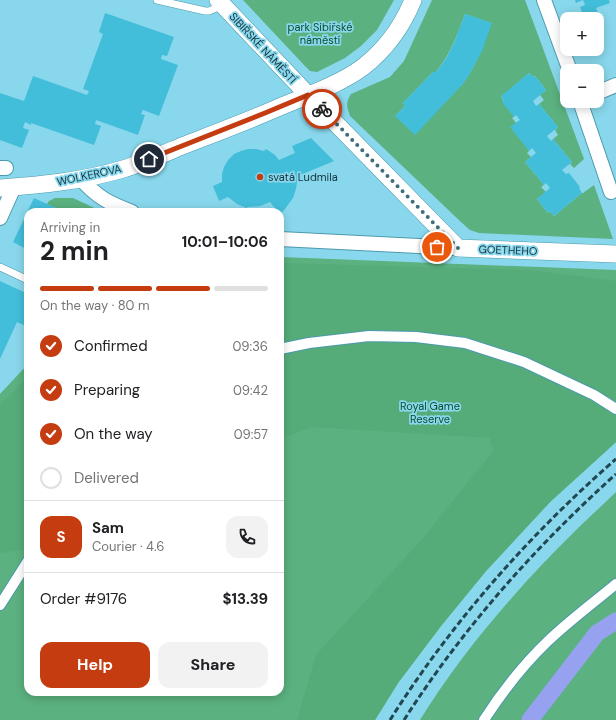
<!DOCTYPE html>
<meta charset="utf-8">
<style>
body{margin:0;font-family:"DM Sans",sans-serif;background:#f2f2f2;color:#202124;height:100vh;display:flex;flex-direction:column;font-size:15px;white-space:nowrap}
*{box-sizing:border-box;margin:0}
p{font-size:13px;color:#757577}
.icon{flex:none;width:22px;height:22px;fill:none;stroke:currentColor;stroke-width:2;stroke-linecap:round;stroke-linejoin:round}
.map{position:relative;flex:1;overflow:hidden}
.side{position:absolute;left:24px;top:208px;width:260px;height:488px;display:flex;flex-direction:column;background:#fff;border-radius:12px;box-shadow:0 2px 10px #0003}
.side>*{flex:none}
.buttons{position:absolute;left:560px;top:12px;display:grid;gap:8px}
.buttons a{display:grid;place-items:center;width:44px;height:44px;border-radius:8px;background:#fff;box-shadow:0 2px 10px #0003;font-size:20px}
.pin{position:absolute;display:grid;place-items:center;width:34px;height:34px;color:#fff;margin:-17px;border:2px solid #fff;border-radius:50%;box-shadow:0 1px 4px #0007}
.courier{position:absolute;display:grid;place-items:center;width:40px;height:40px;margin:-20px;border:3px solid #c43c10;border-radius:50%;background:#fff;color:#222;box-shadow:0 1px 5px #0007}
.head em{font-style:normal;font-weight:700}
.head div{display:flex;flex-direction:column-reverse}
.head{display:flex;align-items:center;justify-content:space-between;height:68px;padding:0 16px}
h1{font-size:26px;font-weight:700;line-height:30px}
.bar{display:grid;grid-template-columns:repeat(4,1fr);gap:6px 4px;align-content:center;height:48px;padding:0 16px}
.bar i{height:5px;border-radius:3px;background:#e0e0e0}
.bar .current{background:#c43c10}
.bar p{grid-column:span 4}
.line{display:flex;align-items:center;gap:10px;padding:0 16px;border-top:1px solid #e0e0e0}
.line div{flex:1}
.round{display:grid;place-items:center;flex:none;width:42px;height:42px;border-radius:12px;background:#f2f2f2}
ol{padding:0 16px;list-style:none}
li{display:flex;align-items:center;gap:12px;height:44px}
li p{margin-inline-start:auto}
li .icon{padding:4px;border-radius:50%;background:#c43c10;color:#fff;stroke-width:4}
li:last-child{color:#757577}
li i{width:22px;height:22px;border:2px solid #e0e0e0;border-radius:50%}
.primary-button{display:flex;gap:8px;margin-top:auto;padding:8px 16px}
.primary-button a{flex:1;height:46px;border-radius:12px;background:#c43c10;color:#fff;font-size:16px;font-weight:700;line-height:46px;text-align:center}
.primary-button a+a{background:#f2f2f2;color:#202124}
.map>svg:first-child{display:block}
</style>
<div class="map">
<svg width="616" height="720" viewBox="0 0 616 720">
<rect width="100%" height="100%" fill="#89d7ec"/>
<!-- green -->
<g fill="#5bb17f" fill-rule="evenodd">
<path d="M243,0H394L377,30L361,46L345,58L317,72L310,71L305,66Z"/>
<path d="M432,0H525L584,159L574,168L570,164L572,162L553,139L558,135L555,130L558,127L539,104L544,100L540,95L546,90L535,76L533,77L529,73L501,97L514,117L512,118L516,123L529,151L527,153L531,157L525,162L544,185L541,187L546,192L537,199L548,213L550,211L554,216L582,193H583L594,185L613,239L479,233L470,230L462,223L350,116C347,106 345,104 351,94L390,77L404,61ZM465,14L491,23C483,46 476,67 461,86L395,116L405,106L403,103L433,72L435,73C450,56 457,35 465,14Z"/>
<path d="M55,198H73L103,212H54L56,208L47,204L49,201Z"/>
<path d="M280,257L616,270V442L550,502L486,571L441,626L398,683L375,720H0V394L28,364V692H280Z"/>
<path d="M616,492V720H420C462,652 519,586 576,530C589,517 603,505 616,492Z"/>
</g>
<!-- forest -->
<g fill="#55ac79">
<path d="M280,263L530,270L616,281V442L550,502L486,571L441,626L398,683L375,720H297L316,655L424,537L493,451L490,438L312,427L280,439Z"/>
<path d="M28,376V552L21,550L0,553V405Z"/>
</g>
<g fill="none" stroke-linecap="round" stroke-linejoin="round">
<!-- canal -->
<path stroke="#96a2f0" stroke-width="17" d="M530,720L597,633L616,621"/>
</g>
<!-- building -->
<g fill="#43beda">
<path d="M575,0H609L610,3L596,8L601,20L597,22V19H582L580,13L582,12L580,7L585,5L583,0L576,3Z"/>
<path d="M105,13L174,37L167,56L162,55L161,59L178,65L159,116L143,110L141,114L145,115L138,135L96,120L95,124L101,126L94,145L31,123V125L25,122L23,128L29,130L22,148L0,140V93L24,101L33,76L87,95L89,91L83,89L103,34L99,32Z"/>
<path d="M465,14L492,23L482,51L468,77L461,86L415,135L395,116L405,106L403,103L434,71L435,73L441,66L447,57L454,43Z"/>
<path d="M529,73L533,77L535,76L546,90L533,101L536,106L539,104L558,127L547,136L551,141L553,139L572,162L562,170L566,174L569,173L580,187L579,188L582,193L554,216L550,211L548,213L537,199L550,188L546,183L544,185L525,162L536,153L532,148L529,151L510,127L520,120L516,115L514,117L502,102L504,101L501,96Z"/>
<path d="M311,138L334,161L298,176L296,189L293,198L285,209L280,214V212H278L270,202L260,206L247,207V208L237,204L228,197L219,201L213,186L222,182V174L224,167L228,160L234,154L241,151L248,149H256L264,151L266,149L275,155L279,160L295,153L292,146Z"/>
<path d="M34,198L56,208L54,212H28V250L13,242Z"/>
<path d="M0,281L28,294V327L17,322L0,359Z"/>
</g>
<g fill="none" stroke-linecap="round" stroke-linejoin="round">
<!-- service casing -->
<g stroke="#4c9aad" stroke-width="8">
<g id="service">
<path d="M157,0L205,11H209L223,5"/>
<path d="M0,267L28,280"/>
</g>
</g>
<!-- pedestrian casing -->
<g stroke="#4c9aad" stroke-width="12">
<g id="pedestrian">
<path d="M280,349L309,343L369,336L416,337L465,343L524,362L594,395L616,409"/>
<path d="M0,605L28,561"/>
<path d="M484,720C502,692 523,665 548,641C569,621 593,603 616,584"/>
</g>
</g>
<!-- minor casing -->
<g stroke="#4c9aad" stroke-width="16">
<g id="minor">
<path d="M544,0L570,71"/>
<path d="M597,93L616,85"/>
<path d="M580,101L611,192"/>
<path d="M0,168H6"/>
<path d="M81,179C98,198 109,203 132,212"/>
<path d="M0,218L14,187"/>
<path d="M280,239L458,248"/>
</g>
</g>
<!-- tertiary casing -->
<g stroke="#4c9aad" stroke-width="18">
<g id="tertiary">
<path d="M218,0L308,95L458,248L616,254"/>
<path d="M0,188C41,185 83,181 123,169C143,163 163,154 182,146C213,134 245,122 275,109C303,97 339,85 363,67C386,49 402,27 413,0"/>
</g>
</g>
<!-- service -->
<use href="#service" stroke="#fff" stroke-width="7"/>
<!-- pedestrian -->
<use href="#pedestrian" stroke="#fff" stroke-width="10"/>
<!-- minor -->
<use href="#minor" stroke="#fff" stroke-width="14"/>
<!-- tertiary -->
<use href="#tertiary" stroke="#fff" stroke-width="17"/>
<!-- rail -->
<g stroke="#214751" stroke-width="3" stroke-dasharray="6 3" stroke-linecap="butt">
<path d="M390,720C452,622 529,535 616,459"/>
<path d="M404,720C463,628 535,547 616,474"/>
</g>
</g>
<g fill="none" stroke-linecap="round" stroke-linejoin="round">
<!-- done -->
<path stroke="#3d6e7a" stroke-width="4" stroke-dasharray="0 7.2" d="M322,109L458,248L437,247"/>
<!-- route -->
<path stroke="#c43c10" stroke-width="5" d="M149,159L265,113L308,95L322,109"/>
</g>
<!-- markers -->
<circle fill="#c43c10" stroke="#89d7ec" stroke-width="1.5" cx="260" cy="177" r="4"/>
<g text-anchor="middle" stroke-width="3.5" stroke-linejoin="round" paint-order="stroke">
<!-- park labels -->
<g font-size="11" fill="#0a4f2e" stroke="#89d7ec">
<text x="320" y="31">park Sibiřské<tspan x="320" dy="13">náměstí</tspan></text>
<text x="430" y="410">Royal Game<tspan x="430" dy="13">Reserve</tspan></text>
</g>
<!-- street labels -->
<g font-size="11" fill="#14353d" stroke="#89d7ec">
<text transform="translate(263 48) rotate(47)" y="4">SIBIŘSKÉ NÁMĚSTÍ</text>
<text transform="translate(89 175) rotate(-12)" y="4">WOLKEROVA</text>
<text transform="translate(508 250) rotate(2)" y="4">GOETHEHO</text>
</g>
<!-- poi labels -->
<g font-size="11" fill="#14353d" stroke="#89d7ec" text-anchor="start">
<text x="268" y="181">svatá Ludmila</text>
</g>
</g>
</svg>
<div class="buttons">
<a>+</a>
<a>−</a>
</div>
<div class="pin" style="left:437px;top:247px;background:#ea580c"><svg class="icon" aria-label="bag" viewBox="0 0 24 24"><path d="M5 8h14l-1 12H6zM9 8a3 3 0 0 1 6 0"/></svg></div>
<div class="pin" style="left:149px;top:159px;background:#1f2937"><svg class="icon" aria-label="home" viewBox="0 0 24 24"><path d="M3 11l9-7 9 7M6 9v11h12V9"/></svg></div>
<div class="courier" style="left:322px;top:109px"><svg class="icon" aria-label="bike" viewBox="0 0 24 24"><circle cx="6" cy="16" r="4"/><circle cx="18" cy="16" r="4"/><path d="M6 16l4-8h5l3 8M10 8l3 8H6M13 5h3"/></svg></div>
<section class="side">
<div class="head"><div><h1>2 min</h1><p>Arriving in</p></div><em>10:01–10:06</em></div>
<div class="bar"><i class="current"></i><i class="current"></i><i class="current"></i><i></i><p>On the way · 80 m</p></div>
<ol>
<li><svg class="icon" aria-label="check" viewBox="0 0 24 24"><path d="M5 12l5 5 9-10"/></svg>Confirmed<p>09:36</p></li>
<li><svg class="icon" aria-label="check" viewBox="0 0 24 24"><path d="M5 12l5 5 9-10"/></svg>Preparing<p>09:42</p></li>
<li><svg class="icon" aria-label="check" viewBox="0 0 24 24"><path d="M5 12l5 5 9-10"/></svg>On the way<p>09:57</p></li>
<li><i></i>Delivered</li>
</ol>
<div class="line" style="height:72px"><b class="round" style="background:#c43c10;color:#fff">S</b><div><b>Sam</b><p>Courier · 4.6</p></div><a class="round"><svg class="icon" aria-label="phone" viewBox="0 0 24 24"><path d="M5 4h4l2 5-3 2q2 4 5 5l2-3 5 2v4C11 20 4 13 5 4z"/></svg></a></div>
<div class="line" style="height:52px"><div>Order #9176</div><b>$13.39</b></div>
<div class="primary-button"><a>Help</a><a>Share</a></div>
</section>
</div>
